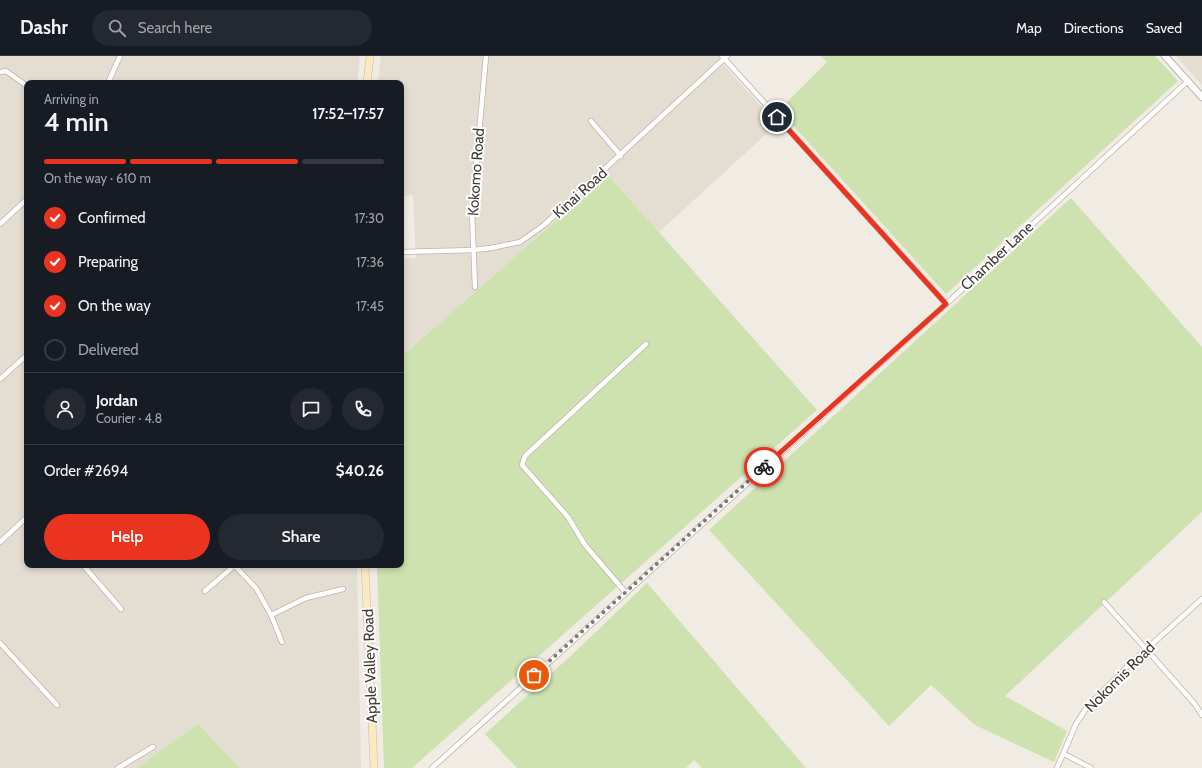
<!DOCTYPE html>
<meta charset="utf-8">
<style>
body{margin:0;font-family:Cabin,sans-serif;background:#242831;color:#f1f3f6;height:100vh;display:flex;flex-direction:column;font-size:15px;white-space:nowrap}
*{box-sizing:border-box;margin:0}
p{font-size:13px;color:#9ea1a6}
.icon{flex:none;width:22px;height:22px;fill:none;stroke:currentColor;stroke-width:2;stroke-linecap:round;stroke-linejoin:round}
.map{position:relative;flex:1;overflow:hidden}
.sheet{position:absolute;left:24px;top:24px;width:380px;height:488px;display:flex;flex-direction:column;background:#171b24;border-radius:8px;box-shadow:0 2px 6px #0003}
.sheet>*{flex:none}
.pin{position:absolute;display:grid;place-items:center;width:34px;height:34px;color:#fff;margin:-17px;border:2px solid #fff;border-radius:50%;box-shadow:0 1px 4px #0007}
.courier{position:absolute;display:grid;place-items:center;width:40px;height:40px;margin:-20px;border:3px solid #ea341f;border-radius:50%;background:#fff;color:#222;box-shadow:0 1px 5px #0007}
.headline em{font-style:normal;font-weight:600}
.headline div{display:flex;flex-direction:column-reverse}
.headline{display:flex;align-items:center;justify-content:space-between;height:68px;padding:0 20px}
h1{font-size:26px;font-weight:600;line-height:30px}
.bar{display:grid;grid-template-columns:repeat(4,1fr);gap:6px 4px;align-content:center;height:48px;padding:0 20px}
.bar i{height:5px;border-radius:3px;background:#363941}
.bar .on{background:#ea341f}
.bar p{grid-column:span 4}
.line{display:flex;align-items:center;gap:10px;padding:0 20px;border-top:1px solid #363941}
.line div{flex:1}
.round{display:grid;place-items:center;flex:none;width:42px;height:42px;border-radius:21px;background:#242831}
ol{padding:0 20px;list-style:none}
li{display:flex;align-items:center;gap:12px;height:44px}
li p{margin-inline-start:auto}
li .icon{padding:4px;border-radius:50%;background:#ea341f;color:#fff;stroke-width:4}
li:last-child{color:#9ea1a6}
li i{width:22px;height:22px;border:2px solid #363941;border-radius:50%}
.primary-button{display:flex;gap:8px;margin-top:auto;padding:8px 20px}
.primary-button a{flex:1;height:46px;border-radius:24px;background:#ea341f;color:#fff;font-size:16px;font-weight:600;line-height:46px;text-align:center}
.primary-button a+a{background:#242831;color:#f1f3f6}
header{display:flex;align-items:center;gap:24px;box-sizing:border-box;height:56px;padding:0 20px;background:#171b24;border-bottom:1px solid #363941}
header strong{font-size:19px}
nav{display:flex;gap:22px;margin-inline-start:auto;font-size:14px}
.search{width:280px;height:36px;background:#242831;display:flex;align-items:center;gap:10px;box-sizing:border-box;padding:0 14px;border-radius:22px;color:#9ea1a6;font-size:15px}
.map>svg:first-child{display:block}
</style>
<header>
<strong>Dashr</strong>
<div class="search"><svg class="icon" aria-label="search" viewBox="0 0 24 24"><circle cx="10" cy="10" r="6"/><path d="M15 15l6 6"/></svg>Search here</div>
<nav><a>Map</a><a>Directions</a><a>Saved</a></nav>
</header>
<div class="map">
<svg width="1202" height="712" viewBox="0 0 1202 712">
<rect width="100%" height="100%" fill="#f0ebe3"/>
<!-- residential -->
<g fill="#e4ddd1">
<path d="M0,0H360L357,27H27V509H357L361,712H240L198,668L137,712H0Z"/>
<path d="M381,0H719L718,2L777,68L659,176L608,119L401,301V203L416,202L413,139L401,140V27H378Z"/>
<path d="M1176,0H1202V29Z"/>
</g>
<!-- grass -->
<g fill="#cde2ae">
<path d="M821,0H1155L1178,25L946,238L779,54L827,6Z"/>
<path d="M608,119L817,354L412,712H384L377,509H401V301Z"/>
<path d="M1071,142L1202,291V456L1005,640L1067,675L1054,706L975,669L931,629L889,670L709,474Z"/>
<path d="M647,527L806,712H702L694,704L686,712H517L485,678L577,594Z"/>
<path d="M198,668L240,712H137Z"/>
</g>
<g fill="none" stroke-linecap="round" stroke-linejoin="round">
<!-- minor casing -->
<g stroke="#bdb5a9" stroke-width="6">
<g id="minor">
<path d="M722,0L946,248"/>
<path d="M0,16L6,15L27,30"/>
<path d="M108,27L120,0"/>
<path d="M591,65L621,100"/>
<path d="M0,168L27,143"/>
<path d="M401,196L474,194L491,192L520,186L544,169L727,0"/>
<path d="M475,231L472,156L486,0"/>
<path d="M0,323L27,299"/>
<path d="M0,486L27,461"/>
<path d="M83,509L121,553"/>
<path d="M234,509L256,532L271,559L282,586"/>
<path d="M205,535L235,509"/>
<path d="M626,537L585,489L568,461L522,409L525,400L646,288"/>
<path d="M1104,546L1194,647L1202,659"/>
<path d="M271,559L306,542L343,533"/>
<path d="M0,587L57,649"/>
<path d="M1064,698L1091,712"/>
<path d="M118,712L153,691"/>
<path d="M432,712L946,248L1188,25"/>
<path d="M1057,712L1076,668L1087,651L1131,607L1202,543"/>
</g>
</g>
<!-- tertiary casing -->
<g stroke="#bdb5a9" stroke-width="8">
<path id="tertiary" d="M1165,0L1202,41"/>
</g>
<!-- secondary casing -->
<g stroke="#cdbc96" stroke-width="8">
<g id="secondary">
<path d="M367,27L370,0"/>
<path d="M365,509L374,712"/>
</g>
</g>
<!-- minor -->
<use href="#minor" stroke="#fff" stroke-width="4.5"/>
<!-- tertiary -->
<use href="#tertiary" stroke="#fff" stroke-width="6"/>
<!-- secondary -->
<use href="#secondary" stroke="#faeac3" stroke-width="7"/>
</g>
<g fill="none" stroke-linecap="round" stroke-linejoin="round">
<!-- done -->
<path stroke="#7e7971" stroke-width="4" stroke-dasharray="0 7.2" d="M534,619L764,411"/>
<!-- route -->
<path stroke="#ea341f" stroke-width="5" d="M764,411L946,248L777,61"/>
</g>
<g text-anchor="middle" stroke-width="4" stroke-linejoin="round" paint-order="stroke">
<!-- street labels -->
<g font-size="15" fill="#413b34" stroke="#fff">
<text transform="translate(476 116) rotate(-86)" y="5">Kokomo Road</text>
<text transform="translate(580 137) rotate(-42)" y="5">Kinai Road</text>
<text transform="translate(997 200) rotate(-43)" y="5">Chamber Lane</text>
<text transform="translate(370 610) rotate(-92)" y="5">Apple Valley Road</text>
<text transform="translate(1120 621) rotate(-45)" y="5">Nokomis Road</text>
</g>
</g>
</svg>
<div class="pin" style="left:534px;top:619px;background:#ea580c"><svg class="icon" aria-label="bag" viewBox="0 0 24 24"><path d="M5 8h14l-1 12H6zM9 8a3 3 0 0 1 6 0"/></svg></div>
<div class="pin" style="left:777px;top:61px;background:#1f2937"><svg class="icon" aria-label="home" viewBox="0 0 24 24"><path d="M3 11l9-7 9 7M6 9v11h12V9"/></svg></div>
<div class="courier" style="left:764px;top:411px"><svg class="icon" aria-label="bike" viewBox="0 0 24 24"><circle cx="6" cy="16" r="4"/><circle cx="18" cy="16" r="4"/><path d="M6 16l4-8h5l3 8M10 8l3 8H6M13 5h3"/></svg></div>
<section class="sheet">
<div class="headline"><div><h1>4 min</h1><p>Arriving in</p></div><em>17:52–17:57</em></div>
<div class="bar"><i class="on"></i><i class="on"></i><i class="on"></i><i></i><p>On the way · 610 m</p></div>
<ol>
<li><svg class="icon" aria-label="check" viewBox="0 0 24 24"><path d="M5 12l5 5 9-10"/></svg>Confirmed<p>17:30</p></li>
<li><svg class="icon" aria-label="check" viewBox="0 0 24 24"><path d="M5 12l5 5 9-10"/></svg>Preparing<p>17:36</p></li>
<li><svg class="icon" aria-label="check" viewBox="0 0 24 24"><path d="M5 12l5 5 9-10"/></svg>On the way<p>17:45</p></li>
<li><i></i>Delivered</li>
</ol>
<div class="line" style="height:72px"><a class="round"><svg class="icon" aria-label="person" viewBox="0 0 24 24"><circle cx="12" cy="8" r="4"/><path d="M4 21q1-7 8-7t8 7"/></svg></a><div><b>Jordan</b><p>Courier · 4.8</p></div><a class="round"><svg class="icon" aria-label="chat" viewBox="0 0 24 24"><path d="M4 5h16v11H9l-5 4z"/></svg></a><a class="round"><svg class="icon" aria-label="phone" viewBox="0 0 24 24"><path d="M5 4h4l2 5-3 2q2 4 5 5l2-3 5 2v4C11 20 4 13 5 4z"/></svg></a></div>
<div class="line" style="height:52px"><div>Order #2694</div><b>$40.26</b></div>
<div class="primary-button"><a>Help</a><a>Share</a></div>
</section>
</div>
